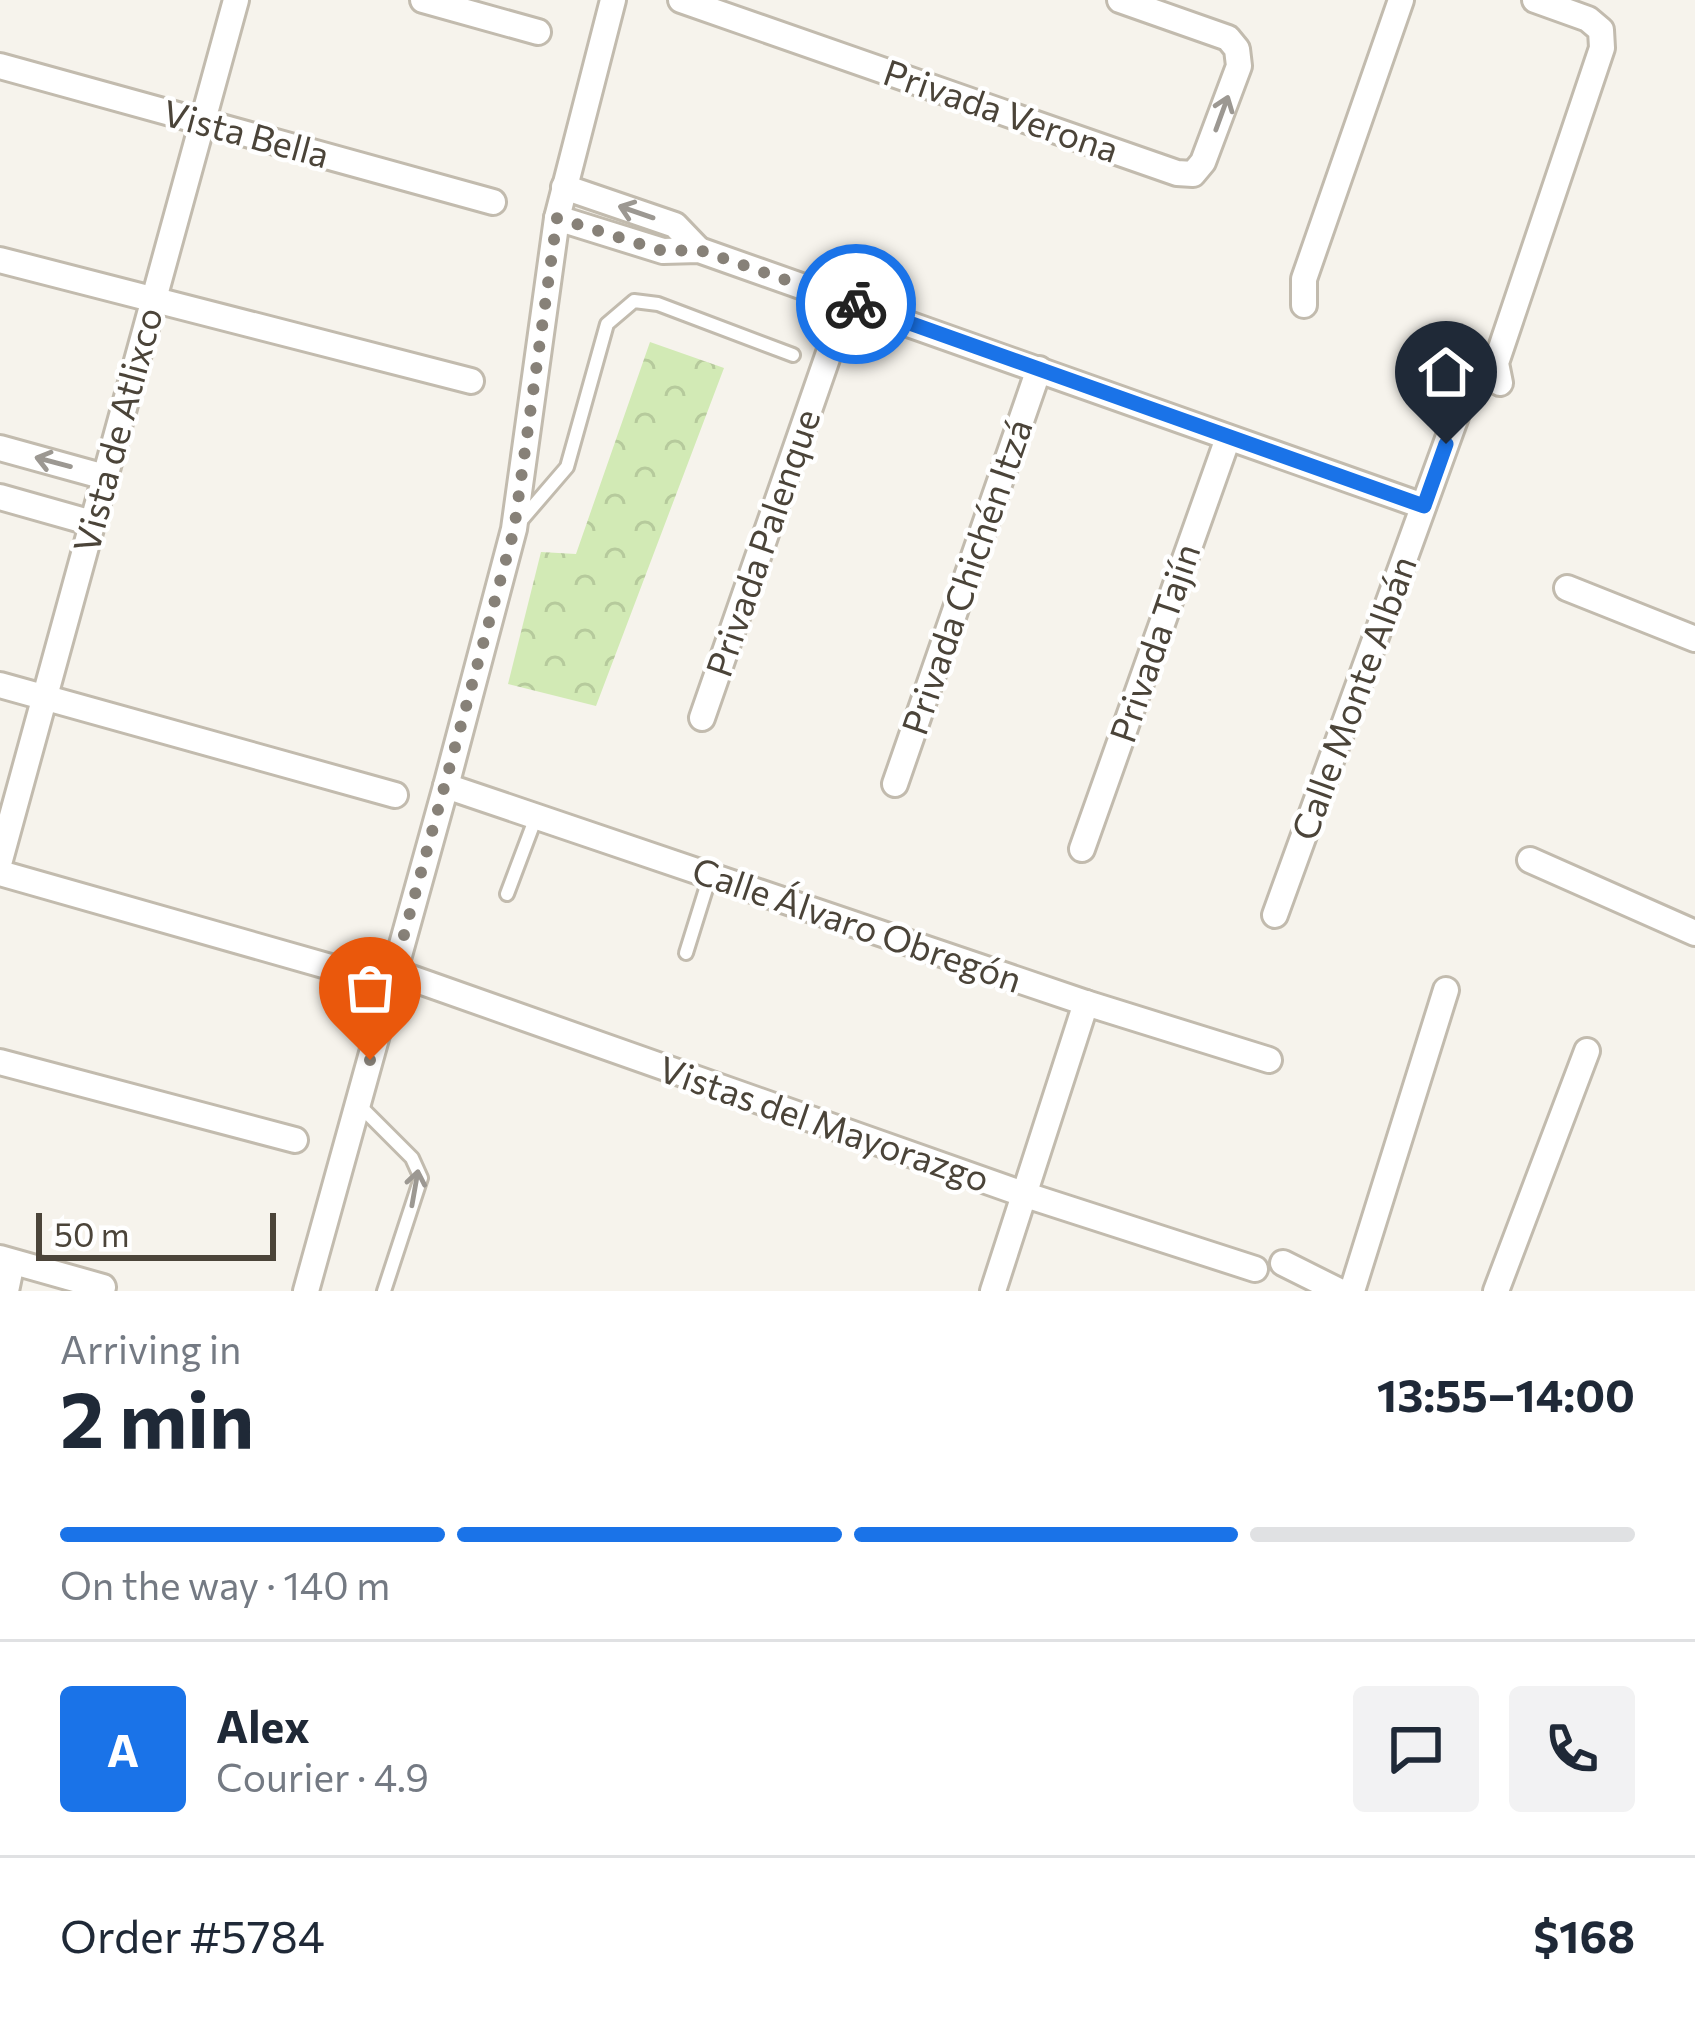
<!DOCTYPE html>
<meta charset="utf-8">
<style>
body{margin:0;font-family:Commissioner,sans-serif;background:#f2f2f3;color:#1f2937;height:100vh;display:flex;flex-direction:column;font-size:45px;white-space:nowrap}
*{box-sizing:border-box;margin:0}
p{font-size:39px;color:#747a83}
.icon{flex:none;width:66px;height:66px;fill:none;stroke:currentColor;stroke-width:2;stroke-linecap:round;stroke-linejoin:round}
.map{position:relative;height:1291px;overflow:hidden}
.panel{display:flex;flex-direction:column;background:#fff;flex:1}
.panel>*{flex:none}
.scale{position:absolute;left:36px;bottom:30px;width:240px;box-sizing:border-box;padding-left:12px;border:6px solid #4b4439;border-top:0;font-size:33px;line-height:42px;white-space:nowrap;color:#4b4439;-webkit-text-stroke:9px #fff;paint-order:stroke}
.pin{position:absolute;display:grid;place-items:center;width:102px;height:102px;color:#fff;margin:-123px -51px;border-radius:50% 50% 50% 0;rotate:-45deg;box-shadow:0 0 12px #0007}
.pin .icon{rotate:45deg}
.courier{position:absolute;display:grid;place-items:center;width:120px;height:120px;margin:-60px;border:9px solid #1a73e8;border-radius:50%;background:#fff;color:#222;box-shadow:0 3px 15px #0007}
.headline em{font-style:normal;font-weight:700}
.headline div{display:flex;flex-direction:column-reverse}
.headline{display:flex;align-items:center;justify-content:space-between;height:204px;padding:0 60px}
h1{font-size:78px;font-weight:700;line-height:90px}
.bar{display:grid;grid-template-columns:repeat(4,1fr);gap:18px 12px;align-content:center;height:144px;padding:0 60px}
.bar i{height:15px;border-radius:9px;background:#e0e1e3}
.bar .on{background:#1a73e8}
.bar p{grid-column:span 4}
.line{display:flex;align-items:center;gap:30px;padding:0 60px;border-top:3px solid #e0e1e3}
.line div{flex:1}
.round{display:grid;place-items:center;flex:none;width:126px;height:126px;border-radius:12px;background:#f2f2f3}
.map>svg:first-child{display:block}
</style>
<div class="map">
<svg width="1695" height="1291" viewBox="0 0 1695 1291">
<defs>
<pattern id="park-crowns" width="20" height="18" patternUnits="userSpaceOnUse" patternTransform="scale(3)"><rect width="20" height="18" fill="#d2eab5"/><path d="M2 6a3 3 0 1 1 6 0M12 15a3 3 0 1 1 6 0" fill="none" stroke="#b6ca9c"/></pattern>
</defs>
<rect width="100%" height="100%" fill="#f6f3ec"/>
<!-- park -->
<path fill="url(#park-crowns)" d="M650,342L724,368L596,706L508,684L541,552L576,554Z"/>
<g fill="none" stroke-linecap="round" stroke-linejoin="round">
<!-- service casing -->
<g stroke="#c2bbae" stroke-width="18">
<g id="service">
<path d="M518,524L567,467L607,324L634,301L658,304L793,355"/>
<path d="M507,894L536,817"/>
<path d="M686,953L710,876"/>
<path d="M360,1106L412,1158L421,1178L384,1291"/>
</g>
</g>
<!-- minor casing -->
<g stroke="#c2bbae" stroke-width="30">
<g id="minor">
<path d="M423,0L538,32"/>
<path d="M681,0L1177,173L1193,174L1203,162L1239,66L1237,49L1228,38L1120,0"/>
<path d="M0,66L493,202"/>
<path d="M564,187L675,225L699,250"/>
<path d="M557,218L663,251L699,250L1423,506"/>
<path d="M0,260L471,381"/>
<path d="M1304,305V279L1401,0"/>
<path d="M1500,383L1496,363L1602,48L1601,30L1588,19L1535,0"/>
<path d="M0,448L105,477"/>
<path d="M0,497L92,523"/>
<path d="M1567,588L1695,639"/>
<path d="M0,685L395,795"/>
<path d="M702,718L847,301"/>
<path d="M895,784L1039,369"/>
<path d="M446,786L1086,1003L1269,1060"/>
<path d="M1082,849L1228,438"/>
<path d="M0,860L236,0"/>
<path d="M1530,860L1695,933"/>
<path d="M0,873L348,972"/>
<path d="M1275,915L1457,414"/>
<path d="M394,972L1026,1195L1255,1269"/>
<path d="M0,1062L295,1140"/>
<path d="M0,1258L103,1287"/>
<path d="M1283,1263L1339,1291"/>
<path d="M6,1291L12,1262"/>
<path d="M306,1291L446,786L514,529L557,218L613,0"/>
<path d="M993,1291L1086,1003"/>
<path d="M1352,1291L1446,990"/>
<path d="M1496,1291L1587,1051"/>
</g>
</g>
<!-- service -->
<use href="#service" stroke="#fff" stroke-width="12"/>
<!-- minor -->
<use href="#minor" stroke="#fff" stroke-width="24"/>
</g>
<!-- one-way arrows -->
<defs><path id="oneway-shaft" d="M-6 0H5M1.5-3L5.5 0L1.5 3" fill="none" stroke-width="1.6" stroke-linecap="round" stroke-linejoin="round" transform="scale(3)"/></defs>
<g stroke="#9c9892">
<use href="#oneway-shaft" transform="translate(1222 113) rotate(-70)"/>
<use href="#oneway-shaft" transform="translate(636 212) rotate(-161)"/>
<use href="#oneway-shaft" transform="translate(53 462) rotate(-165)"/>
<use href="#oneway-shaft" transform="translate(415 1188) rotate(-80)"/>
</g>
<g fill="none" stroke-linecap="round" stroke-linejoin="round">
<!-- done -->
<path stroke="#878178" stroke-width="12" stroke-dasharray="0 21.6" d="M370,1060L514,530L557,218L663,251L699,250L856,304"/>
<!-- route -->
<path stroke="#1a73e8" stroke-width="15" d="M856,304L1424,506L1446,444"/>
</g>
<g text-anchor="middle" stroke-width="9" stroke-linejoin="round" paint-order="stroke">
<!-- street labels -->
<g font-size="36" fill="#4b4439" stroke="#fff">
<text transform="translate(1001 111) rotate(19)" y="13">Privada Verona</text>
<text transform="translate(246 134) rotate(15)" y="13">Vista Bella</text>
<text transform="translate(118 430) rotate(-75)" y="13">Vista de Atlixco</text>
<text transform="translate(763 543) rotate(-71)" y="13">Privada Palenque</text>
<text transform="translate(967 577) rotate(-71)" y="13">Privada Chichén Itzá</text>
<text transform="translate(1155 643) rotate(-71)" y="13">Privada Tajín</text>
<text transform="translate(1354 698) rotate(-70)" y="13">Calle Monte Albán</text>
<text transform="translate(857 925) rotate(19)" y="13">Calle Álvaro Obregón</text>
<text transform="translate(824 1124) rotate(19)" y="13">Vistas del Mayorazgo</text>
</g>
</g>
</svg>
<div class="scale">50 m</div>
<div class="pin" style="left:370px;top:1060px;background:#ea580c"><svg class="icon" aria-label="bag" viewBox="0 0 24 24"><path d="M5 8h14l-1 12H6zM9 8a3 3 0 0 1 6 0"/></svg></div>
<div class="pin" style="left:1446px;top:444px;background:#1f2937"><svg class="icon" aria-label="home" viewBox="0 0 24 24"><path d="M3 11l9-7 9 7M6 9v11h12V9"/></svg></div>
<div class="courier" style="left:856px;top:304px"><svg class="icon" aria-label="bike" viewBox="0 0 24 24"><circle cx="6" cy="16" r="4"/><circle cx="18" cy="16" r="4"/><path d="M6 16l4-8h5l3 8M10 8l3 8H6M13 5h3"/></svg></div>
</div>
<section class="panel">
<div class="headline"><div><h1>2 min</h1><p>Arriving in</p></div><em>13:55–14:00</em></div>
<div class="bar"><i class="on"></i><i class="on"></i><i class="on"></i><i></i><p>On the way · 140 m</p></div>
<div class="line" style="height:216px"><b class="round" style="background:#1a73e8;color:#fff">A</b><div><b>Alex</b><p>Courier · 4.9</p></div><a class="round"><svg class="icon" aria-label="chat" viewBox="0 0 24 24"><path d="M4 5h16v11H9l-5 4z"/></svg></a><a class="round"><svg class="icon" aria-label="phone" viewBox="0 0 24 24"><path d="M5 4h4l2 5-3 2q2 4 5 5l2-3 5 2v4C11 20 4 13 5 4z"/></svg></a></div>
<div class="line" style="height:156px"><div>Order #5784</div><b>$168</b></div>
</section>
